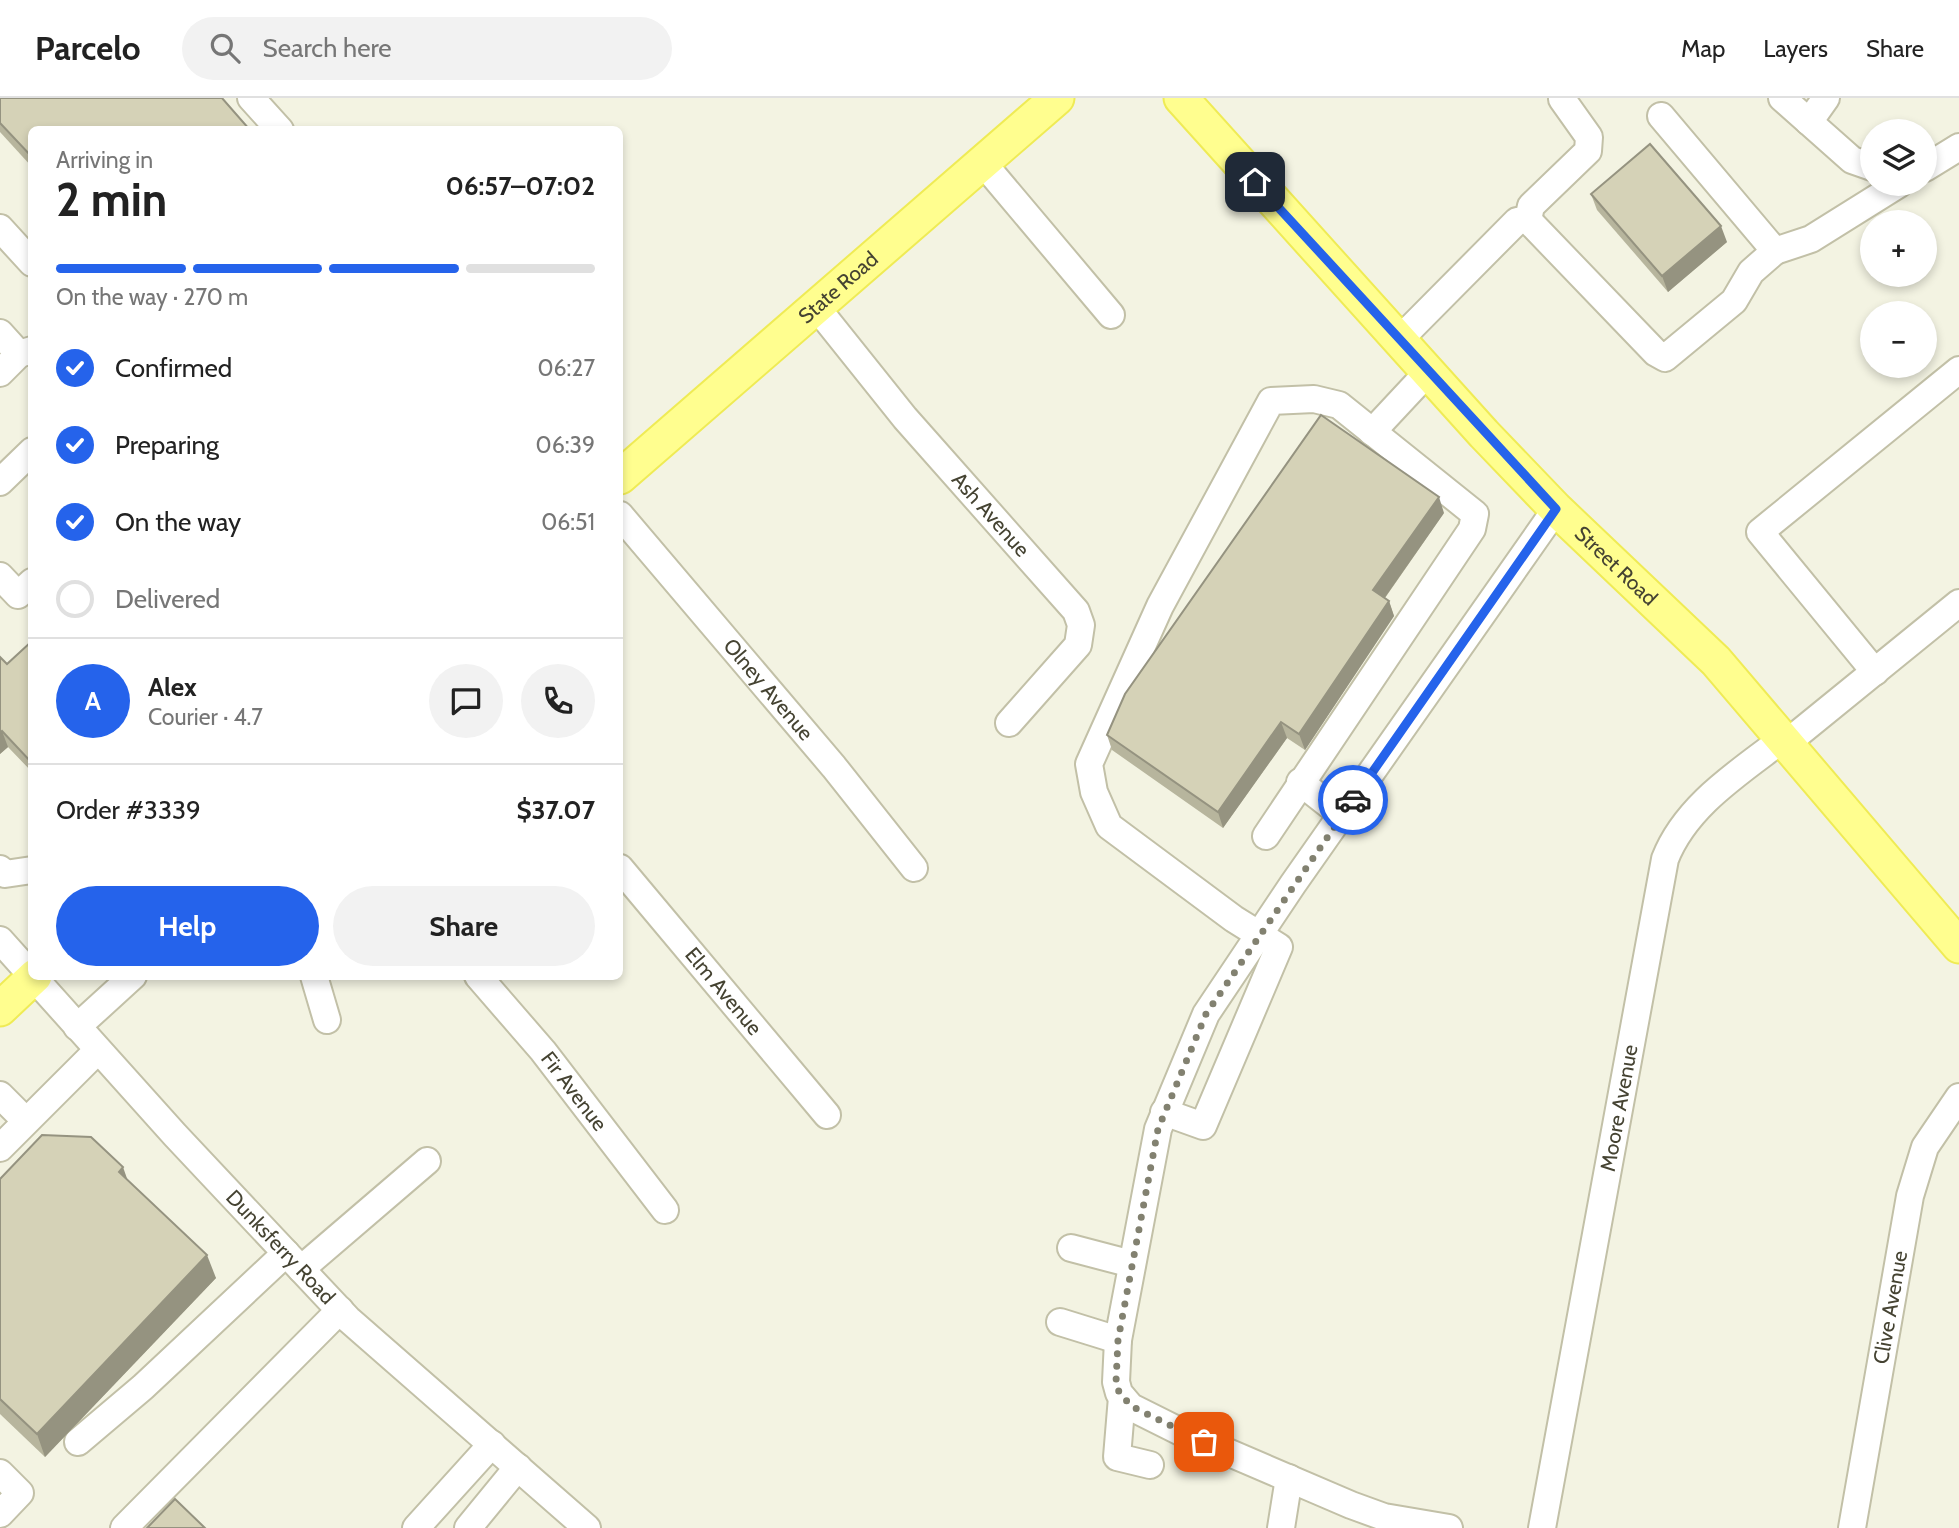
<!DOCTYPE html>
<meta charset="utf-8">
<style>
body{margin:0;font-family:Cabin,sans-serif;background:#f2f2f2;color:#222;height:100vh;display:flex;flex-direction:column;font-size:26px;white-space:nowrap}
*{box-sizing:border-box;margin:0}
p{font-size:23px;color:#767676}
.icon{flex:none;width:38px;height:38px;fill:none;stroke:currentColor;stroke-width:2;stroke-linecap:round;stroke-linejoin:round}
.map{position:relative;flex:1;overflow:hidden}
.details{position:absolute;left:28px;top:28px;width:595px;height:854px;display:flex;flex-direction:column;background:#fff;border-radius:10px;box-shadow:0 4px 10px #0003}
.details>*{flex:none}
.fabs{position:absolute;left:1860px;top:21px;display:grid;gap:14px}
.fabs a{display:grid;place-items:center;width:77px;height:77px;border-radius:50%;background:#fff;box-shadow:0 4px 10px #0003;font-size:35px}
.pin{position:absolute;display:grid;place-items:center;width:60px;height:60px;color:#fff;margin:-30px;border-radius:14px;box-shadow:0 4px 10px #0006}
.courier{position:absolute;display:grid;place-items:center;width:70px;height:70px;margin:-35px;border:5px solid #2563eb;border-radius:50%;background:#fff;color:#222;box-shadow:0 2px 9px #0007}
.headline em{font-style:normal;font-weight:800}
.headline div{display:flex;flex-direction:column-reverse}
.headline{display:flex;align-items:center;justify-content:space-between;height:119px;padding:0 28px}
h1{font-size:46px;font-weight:800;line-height:52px}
.bar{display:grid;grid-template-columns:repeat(4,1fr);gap:10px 7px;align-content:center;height:84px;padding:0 28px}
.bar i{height:9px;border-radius:5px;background:#e0e0e0}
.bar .current{background:#2563eb}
.bar p{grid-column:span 4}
.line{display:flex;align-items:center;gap:18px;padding:0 28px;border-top:2px solid #e0e0e0}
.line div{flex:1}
.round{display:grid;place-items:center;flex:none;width:74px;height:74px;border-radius:37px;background:#f2f2f2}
ol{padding:0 28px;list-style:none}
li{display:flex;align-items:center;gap:21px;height:77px}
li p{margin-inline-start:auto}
li .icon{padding:7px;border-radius:50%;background:#2563eb;color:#fff;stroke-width:4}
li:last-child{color:#767676}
li i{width:38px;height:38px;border:4px solid #e0e0e0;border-radius:50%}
.button{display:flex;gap:14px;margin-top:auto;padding:14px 28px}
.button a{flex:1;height:80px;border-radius:42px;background:#2563eb;color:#fff;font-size:28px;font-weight:800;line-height:80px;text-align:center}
.button a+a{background:#f2f2f2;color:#222}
header{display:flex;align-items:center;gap:42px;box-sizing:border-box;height:98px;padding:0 35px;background:#fff;border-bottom:2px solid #e0e0e0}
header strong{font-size:33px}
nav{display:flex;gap:38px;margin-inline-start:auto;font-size:24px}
.search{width:490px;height:63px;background:#f2f2f2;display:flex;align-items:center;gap:18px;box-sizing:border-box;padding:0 24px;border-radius:38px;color:#767676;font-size:26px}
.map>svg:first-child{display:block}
</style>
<header>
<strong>Parcelo</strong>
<div class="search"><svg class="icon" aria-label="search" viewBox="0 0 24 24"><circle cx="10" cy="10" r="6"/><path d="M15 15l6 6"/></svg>Search here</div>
<nav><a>Map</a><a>Layers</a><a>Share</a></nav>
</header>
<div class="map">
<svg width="1959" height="1430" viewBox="0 0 1959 1430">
<rect width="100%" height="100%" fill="#f3f3e2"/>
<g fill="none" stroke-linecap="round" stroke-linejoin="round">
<!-- minor casing -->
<g stroke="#c2c0a7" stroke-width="30">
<g id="minor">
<path d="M251,0L280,32"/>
<path d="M1782,0L1852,62L1872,69"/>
<path d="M1809,24L1826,0"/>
<path d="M983,65L1111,217"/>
<path d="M1925,70L1959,49"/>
<path d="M1528,122L1531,108L1588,53L1589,39L1562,1"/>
<path d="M0,130L32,165"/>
<path d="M1775,153L1811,141L1899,86"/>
<path id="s1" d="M817,210L905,320L1076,513L1081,527L1078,547L1009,625"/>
<path d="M0,235L19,256"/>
<path d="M1399,242L1517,123L1528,122L1656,255L1665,260L1734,203L1751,174L1775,153L1661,18"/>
<path d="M0,275L19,256L32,252"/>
<path d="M1372,334L1428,274"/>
<path d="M0,384L32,353"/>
<path id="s2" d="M620,417L834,669L914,770"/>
<path d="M0,478L18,497L32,484"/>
<path d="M1875,574L1760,434L1959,272"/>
<path d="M1788,644L1959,505"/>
<path d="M1300,684L1342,717"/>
<path id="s3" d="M620,770L827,1017"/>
<path d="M0,771L5,776L32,772"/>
<path id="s4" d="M0,842L175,1037L348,1221L587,1430"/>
<path d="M314,878L327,922"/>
<path id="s5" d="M478,878L543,953L665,1112"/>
<path d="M77,929L133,878"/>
<path d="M0,997L26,1023"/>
<path d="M1164,1014L1203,1028L1279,849L1234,821L1109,728L1094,694L1089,666L1160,508L1271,303L1314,301L1339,307L1475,416L1472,431L1266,738"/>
<path d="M0,1050L98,952"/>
<path d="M1071,1150L1132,1166"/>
<path d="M301,1171L427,1063"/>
<path d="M1060,1224L1118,1242"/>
<path d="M1122,1299L1117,1359L1150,1367"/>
<path d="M78,1344L143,1289L286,1155"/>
<path d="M0,1375L20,1395L0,1416"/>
<path d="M124,1430L340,1212"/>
<path d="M416,1430L492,1346"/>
<path d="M468,1430L518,1369"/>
<path d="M1281,1430L1289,1380"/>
<path d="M1449,1430L1384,1419L1351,1407L1183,1335L1131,1309L1119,1295L1116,1284L1118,1242L1158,1031L1206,916L1293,786L1556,411"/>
<path id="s6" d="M1542,1430L1665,761C1686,707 1740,674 1784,640"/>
<path id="s7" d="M1852,1430L1910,1098L1925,1049L1959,999"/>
</g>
</g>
<!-- major casing -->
<g stroke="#efeb55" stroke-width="37">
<g id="major">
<path id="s8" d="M1181,0L1484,336L1556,411L1716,563L1959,848"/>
<path id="s9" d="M620,379L1057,0"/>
<path d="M0,911L35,878"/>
</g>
</g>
<!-- minor -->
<use href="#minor" stroke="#fff" stroke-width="26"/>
<!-- major -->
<use href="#major" stroke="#fffe8f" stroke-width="33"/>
</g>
<!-- wall -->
<g fill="#b7b59d">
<path d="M0,0L32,32V69L0,34Z"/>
<path d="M1591,96L1727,144L1668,194L1597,112Z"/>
<path d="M1444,415L1385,500L1389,503L1394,518L1305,652L1287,640L1223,730L1112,652L1107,637Z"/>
<path d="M32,543V674L8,649L0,656V559L7,566Z"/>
<path d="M0,1081L127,1082L216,1180L45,1359L0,1316Z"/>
</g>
<!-- shaded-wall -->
<g fill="#959380">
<path d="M1721,128L1727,144L1668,194L1662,178Z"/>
<path d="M1439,399L1444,415L1379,508L1373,492Z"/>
<path d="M1389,503L1394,518L1305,652L1299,636Z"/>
<path d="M1281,624L1287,640L1223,730L1218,714Z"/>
<path d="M2,633L8,649L0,656V635Z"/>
<path d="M123,1069L131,1092L119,1074Z"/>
<path d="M207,1157L216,1180L45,1359L37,1336Z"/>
</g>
<!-- building -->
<g fill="#d5d2b7" stroke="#959380" stroke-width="2">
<path d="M0,0H222L250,32H32V59L0,25Z"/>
<path d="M1650,46L1721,128L1662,178L1591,96Z"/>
<path d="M1321,317L1439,399L1373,492L1389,503L1299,636L1281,624L1218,714L1107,637L1125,596Z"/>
<path d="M32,543V665L2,633L0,635V559L7,566Z"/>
<path d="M42,1037L91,1039L123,1069L119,1074L207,1157L37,1336L0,1301V1081Z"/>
<path d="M175,1401L205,1430H147Z"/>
</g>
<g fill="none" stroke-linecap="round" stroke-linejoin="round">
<!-- done -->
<path stroke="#828170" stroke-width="7" stroke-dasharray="0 12.6" d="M1204,1344L1131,1308L1119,1294L1116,1284L1118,1242L1158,1031L1206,916L1353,702"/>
<!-- route -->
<path stroke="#2563eb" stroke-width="9" d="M1255,84L1556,411L1353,702"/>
</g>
<g text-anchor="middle" stroke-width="6" stroke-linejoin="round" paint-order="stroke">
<!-- street labels -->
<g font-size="21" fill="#454332" stroke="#fff">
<text dy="7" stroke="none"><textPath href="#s9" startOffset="289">State Road</textPath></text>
<text dy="7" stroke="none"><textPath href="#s1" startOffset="270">Ash Avenue</textPath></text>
<text dy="7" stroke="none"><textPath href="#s8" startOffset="639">Street Road</textPath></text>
<text dy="7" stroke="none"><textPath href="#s2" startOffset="229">Olney Avenue</textPath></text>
<text dy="7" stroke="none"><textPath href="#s3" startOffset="161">Elm Avenue</textPath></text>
<text dy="7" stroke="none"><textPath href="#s5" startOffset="150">Fir Avenue</textPath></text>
<text dy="7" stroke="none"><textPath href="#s6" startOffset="427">Moore Avenue</textPath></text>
<text dy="7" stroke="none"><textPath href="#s4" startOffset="416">Dunksferry Road</textPath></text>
<text dy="7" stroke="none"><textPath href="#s7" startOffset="224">Clive Avenue</textPath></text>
</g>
</g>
</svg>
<div class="fabs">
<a><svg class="icon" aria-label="layers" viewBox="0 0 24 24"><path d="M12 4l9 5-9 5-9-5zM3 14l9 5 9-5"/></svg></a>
<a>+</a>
<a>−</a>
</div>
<div class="pin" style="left:1204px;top:1344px;background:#ea580c"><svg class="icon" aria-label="bag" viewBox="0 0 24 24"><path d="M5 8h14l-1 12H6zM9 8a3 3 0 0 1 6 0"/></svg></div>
<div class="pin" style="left:1255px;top:84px;background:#1f2937"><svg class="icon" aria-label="home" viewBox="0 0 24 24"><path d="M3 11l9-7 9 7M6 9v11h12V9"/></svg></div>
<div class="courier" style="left:1353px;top:702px"><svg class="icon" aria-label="car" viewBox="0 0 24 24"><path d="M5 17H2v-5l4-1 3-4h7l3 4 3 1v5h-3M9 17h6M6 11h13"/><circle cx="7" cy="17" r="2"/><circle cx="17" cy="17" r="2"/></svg></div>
<section class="details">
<div class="headline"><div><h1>2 min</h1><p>Arriving in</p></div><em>06:57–07:02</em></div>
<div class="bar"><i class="current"></i><i class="current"></i><i class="current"></i><i></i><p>On the way · 270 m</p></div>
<ol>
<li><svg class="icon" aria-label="check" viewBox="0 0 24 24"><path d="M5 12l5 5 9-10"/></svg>Confirmed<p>06:27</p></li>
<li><svg class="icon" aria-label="check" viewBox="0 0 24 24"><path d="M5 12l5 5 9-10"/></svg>Preparing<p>06:39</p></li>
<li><svg class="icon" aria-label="check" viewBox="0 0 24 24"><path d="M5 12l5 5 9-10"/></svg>On the way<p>06:51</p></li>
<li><i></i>Delivered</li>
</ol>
<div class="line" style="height:126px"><b class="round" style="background:#2563eb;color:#fff">A</b><div><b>Alex</b><p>Courier · 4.7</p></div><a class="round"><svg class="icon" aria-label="chat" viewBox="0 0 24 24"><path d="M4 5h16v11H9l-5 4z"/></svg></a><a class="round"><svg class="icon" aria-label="phone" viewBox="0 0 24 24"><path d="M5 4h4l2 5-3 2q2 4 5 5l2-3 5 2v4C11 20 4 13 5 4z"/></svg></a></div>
<div class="line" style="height:91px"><div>Order #3339</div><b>$37.07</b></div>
<div class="button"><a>Help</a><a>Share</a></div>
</section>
</div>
